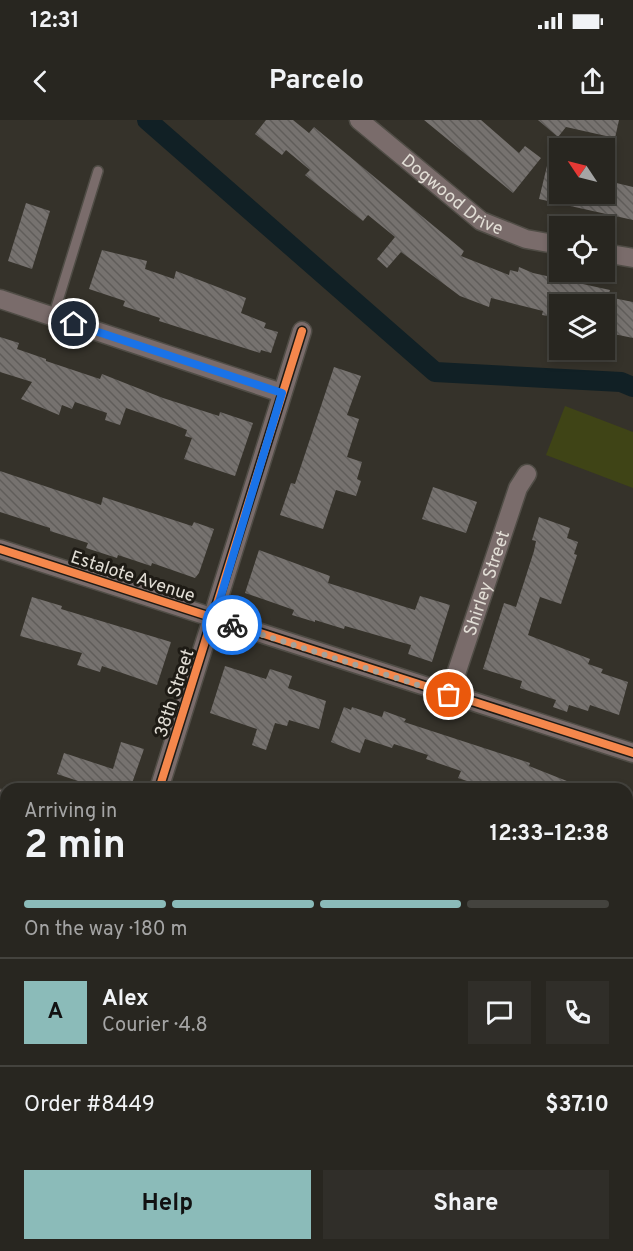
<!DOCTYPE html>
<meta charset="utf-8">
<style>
body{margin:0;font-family:Overpass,sans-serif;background:#302e29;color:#f1f3f6;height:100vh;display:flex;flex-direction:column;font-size:22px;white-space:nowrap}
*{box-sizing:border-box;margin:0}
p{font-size:20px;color:#a5a5a5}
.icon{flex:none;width:33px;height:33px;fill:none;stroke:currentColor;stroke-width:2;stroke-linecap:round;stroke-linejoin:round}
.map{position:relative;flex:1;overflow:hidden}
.drawer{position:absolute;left:0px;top:663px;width:633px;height:468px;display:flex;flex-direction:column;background:#282620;border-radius:18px 18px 0 0;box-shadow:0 3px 9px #0003,0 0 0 2px #44433e}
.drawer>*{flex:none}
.needle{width:39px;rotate:305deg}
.fabs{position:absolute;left:549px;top:18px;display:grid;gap:12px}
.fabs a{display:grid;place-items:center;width:66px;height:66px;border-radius:0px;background:#282620;box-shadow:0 3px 9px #0003,0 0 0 2px #44433e;font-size:30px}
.pin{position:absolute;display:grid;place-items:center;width:51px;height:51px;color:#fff;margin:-26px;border:3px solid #fff;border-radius:50%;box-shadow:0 2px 6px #0007}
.courier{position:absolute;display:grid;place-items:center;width:60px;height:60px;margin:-30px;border:4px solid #1a73e8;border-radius:50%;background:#fff;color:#222;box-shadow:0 2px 8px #0007}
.summary em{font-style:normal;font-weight:700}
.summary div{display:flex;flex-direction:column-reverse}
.summary{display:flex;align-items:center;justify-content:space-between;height:102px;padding:0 24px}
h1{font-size:39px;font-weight:700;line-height:45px}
.bar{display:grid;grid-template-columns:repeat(4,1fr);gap:9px 6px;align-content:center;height:72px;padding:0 24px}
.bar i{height:8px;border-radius:4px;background:#44433e}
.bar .on{background:#8bbbb9}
.bar p{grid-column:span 4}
.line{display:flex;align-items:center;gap:15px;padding:0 24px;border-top:2px solid #44433e}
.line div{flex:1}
.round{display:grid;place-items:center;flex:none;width:63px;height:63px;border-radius:0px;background:#302e29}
.primary-button{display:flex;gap:12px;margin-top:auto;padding:12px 24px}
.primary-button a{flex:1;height:69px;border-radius:0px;background:#8bbbb9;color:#111;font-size:24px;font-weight:700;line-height:69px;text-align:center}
.primary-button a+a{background:#302e29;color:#f1f3f6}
.status{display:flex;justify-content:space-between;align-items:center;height:42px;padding:0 30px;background:#282620;direction:ltr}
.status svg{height:16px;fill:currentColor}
header{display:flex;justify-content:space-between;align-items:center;height:78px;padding:0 24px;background:#282620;font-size:27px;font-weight:700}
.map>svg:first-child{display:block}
</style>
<div class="status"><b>12:31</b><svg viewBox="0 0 49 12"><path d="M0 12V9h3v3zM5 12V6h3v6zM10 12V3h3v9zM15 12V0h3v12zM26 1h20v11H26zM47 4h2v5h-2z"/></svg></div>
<header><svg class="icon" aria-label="back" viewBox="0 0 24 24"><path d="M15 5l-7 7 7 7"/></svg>Parcelo<svg class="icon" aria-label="share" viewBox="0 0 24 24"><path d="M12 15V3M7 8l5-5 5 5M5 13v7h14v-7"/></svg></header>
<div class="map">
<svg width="633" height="1131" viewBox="0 0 633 1131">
<defs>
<pattern id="building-back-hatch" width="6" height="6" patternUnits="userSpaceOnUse" patternTransform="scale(1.5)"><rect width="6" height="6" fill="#76726f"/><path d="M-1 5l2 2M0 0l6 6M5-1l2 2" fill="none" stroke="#605d5a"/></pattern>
</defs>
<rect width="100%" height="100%" fill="#35322a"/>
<!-- green -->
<path fill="#3f4416" d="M565,286L633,312V368L546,335Z"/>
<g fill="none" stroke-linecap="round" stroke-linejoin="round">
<!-- canal -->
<path stroke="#112025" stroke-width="20" d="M147,0L435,252L621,262L633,267"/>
</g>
<!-- building -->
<g fill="url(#building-back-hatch)">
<path d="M266,0H293L309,13L314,7L464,131L461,136L509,155L510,150L518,152L519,147L533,153L610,170L608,177L633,182V218L604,212V184H560V198L542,195L543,191L491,178L489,187L460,176L401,132L387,148L377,139L395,117L368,95L363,101L305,55L310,50L286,30L282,35L255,14Z"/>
<path d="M424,0H481L519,33L525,26L541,38L513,73Z"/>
<path d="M538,0H619L615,18L566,7L558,17Z"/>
<path d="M547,46L560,49V74H604V60L633,67V100L539,79Z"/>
<path d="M26,83L50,91L32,149L8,141Z"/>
<path d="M102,130L147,141L145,149L174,159L176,151L246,178L241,193L266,203L264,208L278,212L271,233L261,230L260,233L159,201L160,198L123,186L125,181L89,169Z"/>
<path d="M0,217L19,223L17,229L46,239V241L100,259L102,254L163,278L219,296L220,292L253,303L235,356L184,339L192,318L185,316L187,310L175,305L126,288L120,305L105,300L107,293L75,282L72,289L62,285L59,295L21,279L32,262L0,252Z"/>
<path d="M334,247L361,256L347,295L359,299L347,337L362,342L357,359L361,361L356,376L336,370L323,409L280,395L291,363L295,364Z"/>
<path d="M0,351L101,385L103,377L192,406L194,402L214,409L199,453L195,458L152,443L151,446L118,435L117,438L86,428L88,423L50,411V408L0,392Z"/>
<path d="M433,367L477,382L466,413L422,399Z"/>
<path d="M539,397L570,408L567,418L578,422L574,434L577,435L561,484L540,477L528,515L590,539L588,544L603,549L601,553L628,562L619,595L590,585L588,591L569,585L567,592L553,587L556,580L520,568L522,561L483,549L504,483L516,487L534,431L536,421L532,420Z"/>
<path d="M259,430L330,456L328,463L415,490L420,476L450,485L432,542L408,534L411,525L345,506L344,509L315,500V502L292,495L294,490L245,473Z"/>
<path d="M32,477L62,486L61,489L171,522L157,565L102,546L100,552L77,545L82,533L20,516Z"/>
<path d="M225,546L266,559L270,549L292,556L288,568L326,581L319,609L289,600L287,606L275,603L266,630L252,625L257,609L210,593Z"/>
<path d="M344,587L351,590L352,587L382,597L384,591L406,599L404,602L530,643L529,646L587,669H491L458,658L461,651L426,639L428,635L394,624L392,628L365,619L360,633L351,630L331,622Z"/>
<path d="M121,622L144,629L130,669H102L57,654L64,633L113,649Z"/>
</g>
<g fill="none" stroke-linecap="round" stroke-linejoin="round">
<!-- service casing -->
<g stroke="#504d46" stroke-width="12">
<path id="service" d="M53,197L98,51"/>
</g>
<!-- minor casing -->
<g stroke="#504d46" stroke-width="21">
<g id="minor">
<path id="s1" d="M359,0L481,101L526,119L560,125"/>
<path d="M604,133L633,138"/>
<path d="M0,179L282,273"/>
<path d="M0,429L633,633"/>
<path id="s2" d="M449,575L518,368L527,354"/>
<path d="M159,669L302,211"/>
<path d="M0,679L6,681"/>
<path d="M627,823L633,805"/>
<path d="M627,883L633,885"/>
<path d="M526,1131L528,1125"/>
</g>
</g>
<!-- service -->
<use href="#service" stroke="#7a6c6b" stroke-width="9"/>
<!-- minor -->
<use href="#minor" stroke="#7a6c6b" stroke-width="18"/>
<!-- cycleway casing -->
<g stroke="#1e1b15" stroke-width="11">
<g id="cycleway">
<path d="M0,429L633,633"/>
<path d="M159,669L302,211"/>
</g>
</g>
<!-- cycleway -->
<use href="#cycleway" stroke="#f5874c" stroke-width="8"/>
</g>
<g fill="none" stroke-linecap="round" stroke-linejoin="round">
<!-- done -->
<path stroke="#a5a29a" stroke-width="6" stroke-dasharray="0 10.8" d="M232,505L449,575"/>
<!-- route -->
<path stroke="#1a73e8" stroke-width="8" d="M74,204L282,273L214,499L232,505"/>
</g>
<g text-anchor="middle" stroke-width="6" stroke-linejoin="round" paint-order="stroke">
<!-- street labels -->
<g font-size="18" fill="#e2ded6" stroke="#1e1b15">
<text dy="6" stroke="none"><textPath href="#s1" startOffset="120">Dogwood Drive</textPath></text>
<text transform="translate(133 456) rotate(18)" y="6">Estalote Avenue</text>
<text dy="6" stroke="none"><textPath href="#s2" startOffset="118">Shirley Street</textPath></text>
<text transform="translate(174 573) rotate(-72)" y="6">38th Street</text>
</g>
</g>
</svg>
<div class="fabs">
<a><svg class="needle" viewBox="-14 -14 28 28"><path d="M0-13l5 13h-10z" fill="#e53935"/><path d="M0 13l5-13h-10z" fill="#a5a5a5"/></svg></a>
<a><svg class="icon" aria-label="locate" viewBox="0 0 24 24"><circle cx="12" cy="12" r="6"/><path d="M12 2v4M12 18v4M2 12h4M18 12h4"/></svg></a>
<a><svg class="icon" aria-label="layers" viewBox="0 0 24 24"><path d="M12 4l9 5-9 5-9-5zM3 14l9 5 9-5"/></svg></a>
</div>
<div class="pin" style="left:449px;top:575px;background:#ea580c"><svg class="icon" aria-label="bag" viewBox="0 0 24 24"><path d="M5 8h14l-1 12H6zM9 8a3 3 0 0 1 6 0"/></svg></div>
<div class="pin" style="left:74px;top:204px;background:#1f2937"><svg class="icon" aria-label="home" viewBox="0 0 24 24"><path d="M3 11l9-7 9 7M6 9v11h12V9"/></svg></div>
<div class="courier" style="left:232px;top:505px"><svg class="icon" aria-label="bike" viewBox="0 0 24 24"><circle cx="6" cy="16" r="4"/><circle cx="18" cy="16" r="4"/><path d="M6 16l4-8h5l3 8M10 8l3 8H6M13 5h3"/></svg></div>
<section class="drawer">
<div class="summary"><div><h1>2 min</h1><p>Arriving in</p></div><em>12:33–12:38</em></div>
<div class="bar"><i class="on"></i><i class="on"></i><i class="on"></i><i></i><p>On the way · 180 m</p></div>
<div class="line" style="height:108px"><b class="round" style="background:#8bbbb9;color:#111">A</b><div><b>Alex</b><p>Courier · 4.8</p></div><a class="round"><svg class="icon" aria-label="chat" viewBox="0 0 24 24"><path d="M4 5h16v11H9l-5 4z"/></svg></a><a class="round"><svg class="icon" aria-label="phone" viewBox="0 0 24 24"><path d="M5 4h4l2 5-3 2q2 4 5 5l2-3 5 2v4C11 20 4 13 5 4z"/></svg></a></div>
<div class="line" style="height:78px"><div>Order #8449</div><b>$37.10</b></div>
<div class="primary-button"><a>Help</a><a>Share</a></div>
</section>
</div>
